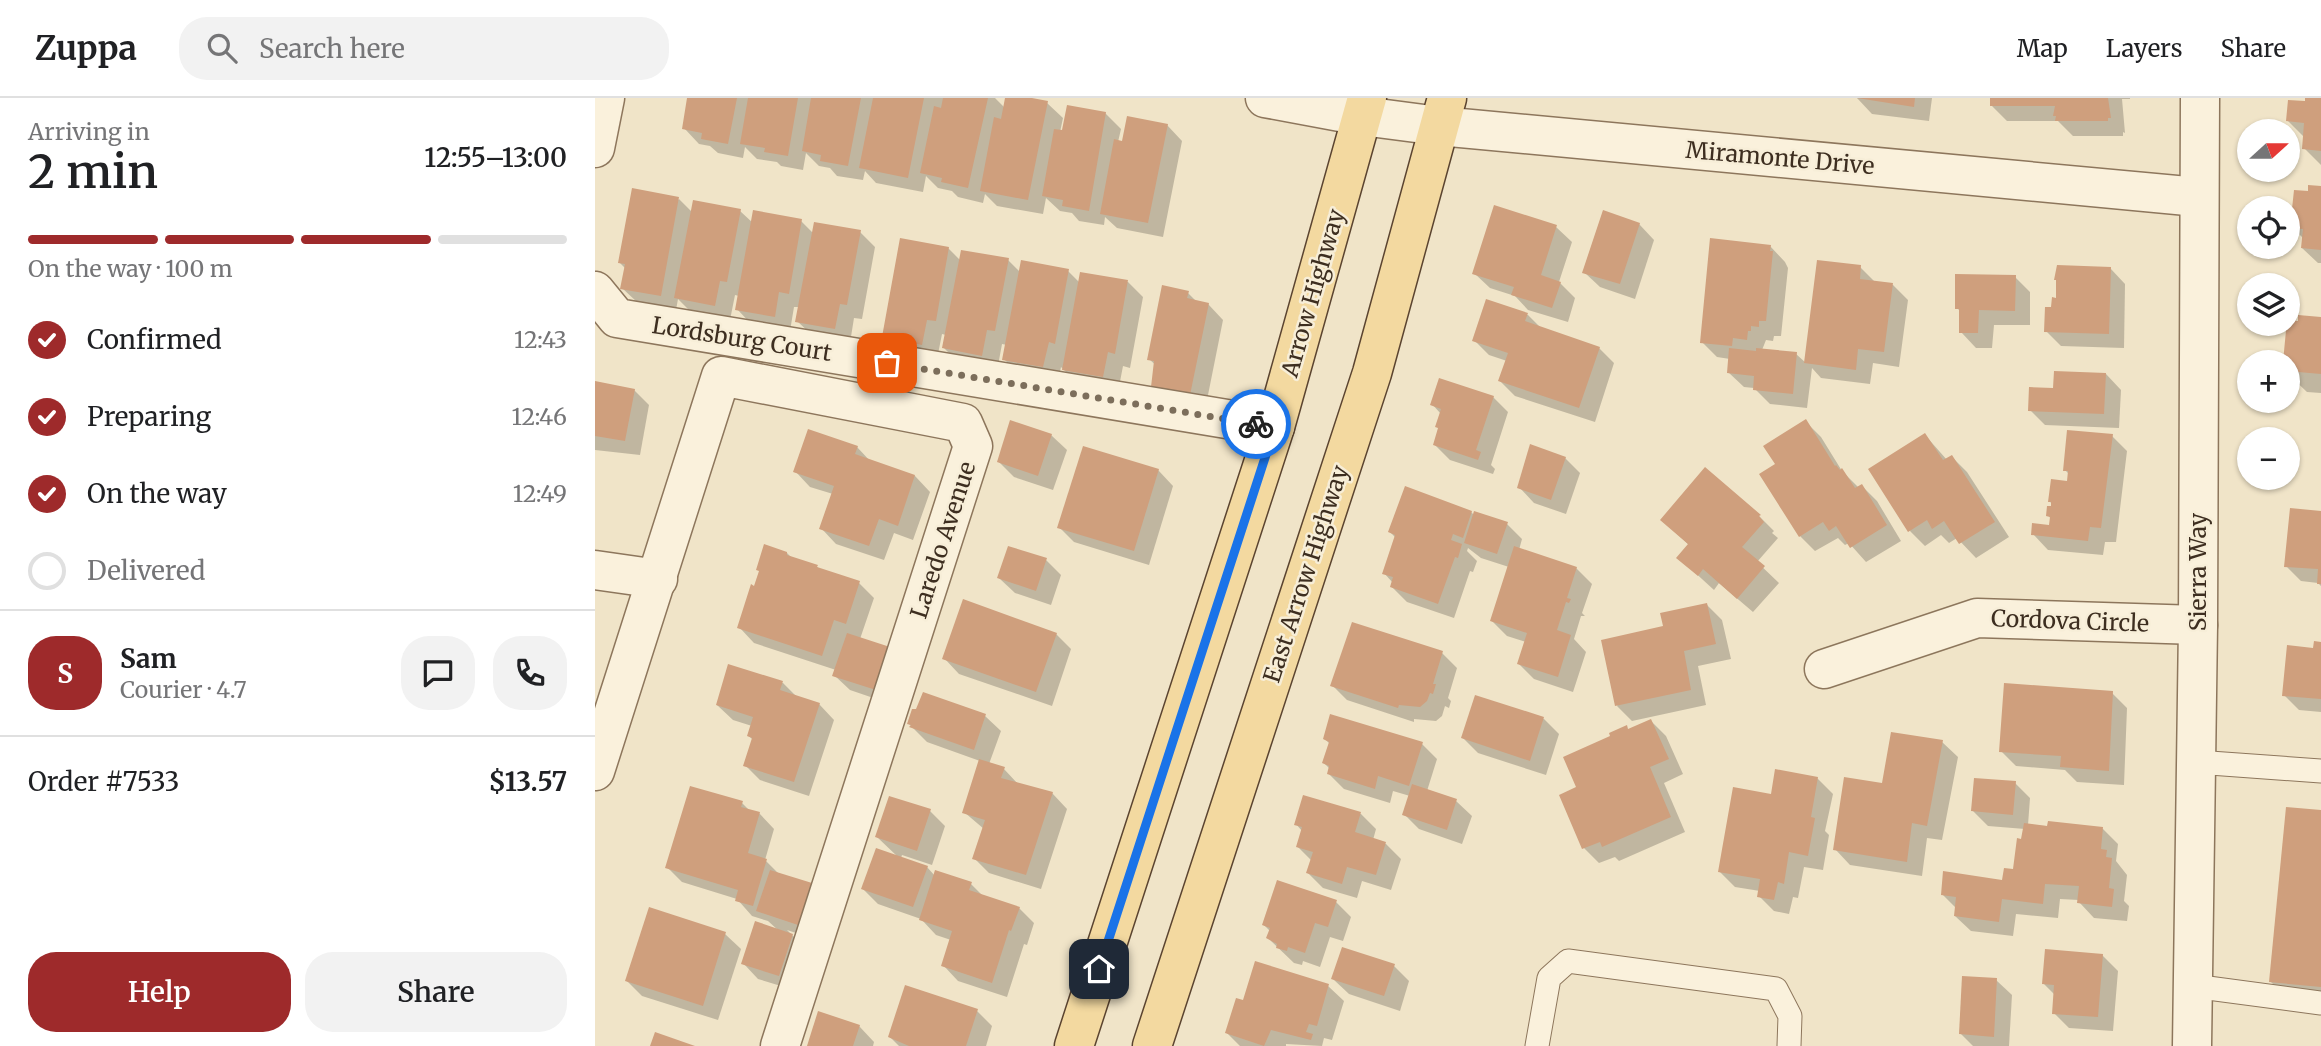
<!DOCTYPE html>
<meta charset="utf-8">
<style>
body{margin:0;font-family:Merriweather,serif;background:#f2f2f2;color:#202124;height:100vh;display:flex;flex-direction:column;font-size:26px;white-space:nowrap}
*{box-sizing:border-box;margin:0}
p{font-size:23px;color:#757577}
.icon{flex:none;width:38px;height:38px;fill:none;stroke:currentColor;stroke-width:2;stroke-linecap:round;stroke-linejoin:round}
.map{position:relative;flex:1;overflow:hidden}
.sheet{display:flex;flex-direction:column;background:#fff;width:595px}
.sheet>*{flex:none}
.needle{width:46px;rotate:69deg}
.fabs{position:absolute;left:1642px;top:21px;display:grid;gap:14px}
.fabs a{display:grid;place-items:center;width:63px;height:63px;border-radius:50%;background:#fff;box-shadow:0 2px 5px #0004;font-size:35px}
.pin{position:absolute;display:grid;place-items:center;width:60px;height:60px;color:#fff;margin:-30px;border-radius:14px;box-shadow:0 4px 10px #0006}
.courier{position:absolute;display:grid;place-items:center;width:70px;height:70px;margin:-35px;border:5px solid #1a73e8;border-radius:50%;background:#fff;color:#222;box-shadow:0 2px 9px #0007}
.summary em{font-style:normal;font-weight:600}
.summary div{display:flex;flex-direction:column-reverse}
.summary{display:flex;align-items:center;justify-content:space-between;height:119px;padding:0 28px}
h1{font-size:46px;font-weight:600;line-height:52px}
.bar{display:grid;grid-template-columns:repeat(4,1fr);gap:10px 7px;align-content:center;height:84px;padding:0 28px}
.bar i{height:9px;border-radius:5px;background:#e0e0e0}
.bar .current{background:#9e2a2b}
.bar p{grid-column:span 4}
.line{display:flex;align-items:center;gap:18px;padding:0 28px;border-top:2px solid #e0e0e0}
.line div{flex:1}
.round{display:grid;place-items:center;flex:none;width:74px;height:74px;border-radius:28px;background:#f2f2f2}
ol{padding:0 28px;list-style:none}
li{display:flex;align-items:center;gap:21px;height:77px}
li p{margin-inline-start:auto}
li .icon{padding:7px;border-radius:50%;background:#9e2a2b;color:#fff;stroke-width:4}
li:last-child{color:#757577}
li i{width:38px;height:38px;border:4px solid #e0e0e0;border-radius:50%}
.primary-button{display:flex;gap:14px;margin-top:auto;padding:14px 28px}
.primary-button a{flex:1;height:80px;border-radius:28px;background:#9e2a2b;color:#fff;font-size:28px;font-weight:600;line-height:80px;text-align:center}
.primary-button a+a{background:#f2f2f2;color:#202124}
header{display:flex;align-items:center;gap:42px;box-sizing:border-box;height:98px;padding:0 35px;background:#fff;border-bottom:2px solid #e0e0e0}
header strong{font-size:33px}
nav{display:flex;gap:38px;margin-inline-start:auto;font-size:24px}
.search{width:490px;height:63px;background:#f2f2f2;display:flex;align-items:center;gap:18px;box-sizing:border-box;padding:0 24px;border-radius:28px;color:#757577;font-size:26px}
main{display:flex;flex:1;min-height:0}
.map>svg:first-child{display:block}
</style>
<header>
<strong>Zuppa</strong>
<div class="search"><svg class="icon" aria-label="search" viewBox="0 0 24 24"><circle cx="10" cy="10" r="6"/><path d="M15 15l6 6"/></svg>Search here</div>
<nav><a>Map</a><a>Layers</a><a>Share</a></nav>
</header>
<main>
<section class="sheet">
<div class="summary"><div><h1>2 min</h1><p>Arriving in</p></div><em>12:55–13:00</em></div>
<div class="bar"><i class="current"></i><i class="current"></i><i class="current"></i><i></i><p>On the way · 100 m</p></div>
<ol>
<li><svg class="icon" aria-label="check" viewBox="0 0 24 24"><path d="M5 12l5 5 9-10"/></svg>Confirmed<p>12:43</p></li>
<li><svg class="icon" aria-label="check" viewBox="0 0 24 24"><path d="M5 12l5 5 9-10"/></svg>Preparing<p>12:46</p></li>
<li><svg class="icon" aria-label="check" viewBox="0 0 24 24"><path d="M5 12l5 5 9-10"/></svg>On the way<p>12:49</p></li>
<li><i></i>Delivered</li>
</ol>
<div class="line" style="height:126px"><b class="round" style="background:#9e2a2b;color:#fff">S</b><div><b>Sam</b><p>Courier · 4.7</p></div><a class="round"><svg class="icon" aria-label="chat" viewBox="0 0 24 24"><path d="M4 5h16v11H9l-5 4z"/></svg></a><a class="round"><svg class="icon" aria-label="phone" viewBox="0 0 24 24"><path d="M5 4h4l2 5-3 2q2 4 5 5l2-3 5 2v4C11 20 4 13 5 4z"/></svg></a></div>
<div class="line" style="height:91px"><div>Order #7533</div><b>$13.57</b></div>
<div class="primary-button"><a>Help</a><a>Share</a></div>
</section>
<div class="map">
<svg width="1726" height="948" viewBox="0 0 1726 948">
<rect width="100%" height="100%" fill="#f0e4c8"/>
<!-- shadow -->
<g fill="#0003">
<path d="M94,0H400L410,10L412,0H427L452,5L468,20L465,34L510,15L526,31L523,44L528,45L572,27L587,43L568,139L522,130L510,119L509,127L484,123L477,115L465,113L451,100L448,116L402,108L390,96L388,105L363,99L357,93L343,90L331,78L328,94L281,85L270,73L268,82L242,78L235,70L224,68L211,55L208,72L186,68L182,64L162,61L150,49L148,60L123,55L115,48L104,46L89,30Z"/>
<path d="M1262,0H1337L1334,23L1277,16Z"/>
<path d="M1397,0H1535V1H1527L1530,35L1528,34V38H1478L1463,23H1412L1397,8Z"/>
<path d="M1712,0H1726V67L1709,50L1710,40L1693,23L1711,5Z"/>
<path d="M1726,90V165H1723L1707,150L1709,141L1697,129L1715,95Z"/>
<path d="M84,101L98,115L145,113L158,125L206,123L218,135L265,134L280,149L267,221L259,220L255,245L218,238L202,223L205,209H199L195,233L157,227L142,211L144,198L140,197L135,222L97,215L83,201L81,212L43,205L27,190L31,171L25,165Z"/>
<path d="M1044,126L1059,142L1040,201L1005,189L989,174Z"/>
<path d="M961,129L977,144L964,184L980,200L973,224L933,212L920,198L895,190L879,175Z"/>
<path d="M1175,148L1190,164L1193,170L1186,238H1179L1178,243L1171,242L1167,252L1201,256L1211,265L1265,169L1281,185L1298,187L1313,202L1304,269L1278,265L1275,286L1226,280L1217,270L1212,310L1175,306L1159,290L1149,289L1133,274L1135,261L1122,259L1107,244Z"/>
<path d="M353,150L366,163L413,162L425,174L473,173L484,184H533L548,199L535,270L528,268L523,294L484,287L466,269L463,283L424,276L409,261L412,247L407,246L402,273L364,265L349,250L351,237L347,236L342,261L304,254L289,239Z"/>
<path d="M1515,170L1530,186L1529,250L1466,248L1451,233L1463,202Z"/>
<path d="M1420,179L1435,194V227H1399L1397,250H1381L1366,234V214L1362,210Z"/>
<path d="M593,195L602,204L613,206L628,222L610,312L554,261Z"/>
<path d="M892,203L933,217L946,230L1004,250L1019,265L1000,324L920,298L905,283L912,263L894,257L879,242Z"/>
<path d="M1726,221V295L1712,294L1692,275V264H1690L1693,224L1705,225Z"/>
<path d="M1511,276L1526,292L1524,330L1450,327L1435,312L1459,291Z"/>
<path d="M0,285L39,292L54,307L45,357L0,352Z"/>
<path d="M898,299L913,314L896,367L900,371L898,376L855,362L840,347L846,316L837,306Z"/>
<path d="M1211,324L1226,339L1247,373L1264,390L1267,388L1282,403L1306,443L1271,464L1254,445L1250,447L1243,440L1220,453L1205,438L1182,367Z"/>
<path d="M456,337L472,352L458,392L419,379L404,364Z"/>
<path d="M1330,337L1352,362L1357,359L1372,374L1414,439L1381,460L1362,440L1354,445L1346,437L1330,448L1315,433Z"/>
<path d="M1517,338L1532,353L1521,444H1510L1508,457L1453,452L1438,436L1456,429V421L1453,417L1458,406L1455,404L1474,385L1475,377L1470,372Z"/>
<path d="M262,349L276,364L320,378L335,394L318,442L299,435L289,462L241,446L226,430L238,396L215,389L200,373Z"/>
<path d="M970,360L985,375L971,416L939,405L924,389Z"/>
<path d="M563,372L578,388L554,467L479,444L464,429Z"/>
<path d="M1111,372L1164,418L1179,433L1177,435L1183,440L1162,464L1184,485L1158,514L1124,485L1119,492L1084,460L1094,447L1067,422Z"/>
<path d="M876,414L880,418L912,426L927,441L924,452L981,470L997,486L987,515L990,518H986L979,541L991,554L978,594L939,581L924,566L931,544L912,538L897,523L914,469L886,460L873,450L872,453L882,463L878,474L875,473L859,520L812,504L797,489L798,485L789,475L801,440L795,434Z"/>
<path d="M1726,415V488L1723,485L1706,483L1691,468Z"/>
<path d="M192,455L197,460L222,469L226,472L264,485L279,500L265,541L296,606L255,592L239,577L241,572L159,545L144,529L160,490Z"/>
<path d="M451,462L466,477L456,507L420,495L404,480Z"/>
<path d="M1112,507L1127,522L1136,561L1103,568L1111,607L1037,623L1022,608L1070,530Z"/>
<path d="M461,536L476,551L457,608L364,576L349,560Z"/>
<path d="M1726,545V614L1704,612L1689,597L1719,551Z"/>
<path d="M847,555L862,570L853,600L856,603L854,610L850,608L847,618L841,623L819,621V624L752,602L737,587Z"/>
<path d="M134,568L188,585L202,599L224,606L239,622L214,698L165,682L150,667L158,642L154,638L157,628L138,622L122,607Z"/>
<path d="M1517,595L1532,610L1529,687L1482,684L1470,672L1421,668L1406,653Z"/>
<path d="M881,599L949,621L964,636L951,677L883,655L868,640Z"/>
<path d="M390,618L406,633L394,666L409,671L424,687L457,695L472,711L446,791L394,775L379,760L389,731L369,714L385,663L332,644L314,626Z"/>
<path d="M1056,623L1071,638L1088,676L1069,685L1090,734L1024,763L1020,759L1004,765L989,750L983,690L1034,632Z"/>
<path d="M730,641L827,646L842,661L832,693L861,703L877,718L867,746L824,731L809,716L815,698L798,693L795,705L749,691L734,676L735,671L729,665L735,646Z"/>
<path d="M1347,644L1363,659L1347,742L1332,740L1327,778L1255,767L1240,751L1289,687Z"/>
<path d="M1222,680L1238,696L1230,733L1234,737L1228,772L1209,769L1203,800L1198,799L1194,816L1179,813L1164,798L1165,793L1140,789L1125,774L1177,698Z"/>
<path d="M1420,685L1435,700L1433,727L1508,731L1523,746L1521,763L1532,777L1529,803L1534,808L1532,823L1499,820L1484,804V802L1465,801L1463,820L1421,816L1418,838L1376,833L1360,818L1361,810L1348,797L1409,784L1420,773L1430,731L1393,728L1378,713Z"/>
<path d="M709,699L766,716L781,731L778,742L791,746L806,761L796,792L767,783L762,800L728,790L713,775L717,763L703,749L707,733L701,726Z"/>
<path d="M147,705L155,713L164,715L179,731L170,762L185,777L216,787L231,802L219,841L192,832L212,852L199,892L163,881L148,865L184,833L173,823L157,818L142,801L87,784L72,769Z"/>
<path d="M335,713L350,728L337,767L307,757L306,760L332,769L340,778L376,786L388,798L424,810L439,825L432,847L429,846L412,899L363,883L348,867L356,842L341,837L326,821L283,806L268,791L303,759L282,739Z"/>
<path d="M1726,714V908L1698,906L1676,884Z"/>
<path d="M741,804L756,819L748,843L735,839L725,869L708,863L707,867L699,865L673,840L676,834L669,827Z"/>
<path d="M130,836L146,851L123,922L47,898L32,883Z"/>
<path d="M1507,857L1523,873L1518,933L1474,930L1459,915L1460,897L1449,886Z"/>
<path d="M799,868L814,883L805,913L754,896L738,881Z"/>
<path d="M1401,882L1417,897L1414,948H1378L1365,935Z"/>
<path d="M733,888L749,903L737,942L729,940L727,948L691,946V948H645L632,935L649,904Z"/>
<path d="M382,913L397,928L391,948H304L295,939Z"/>
<path d="M264,928L279,944L278,948H214Z"/>
</g>
<!-- building -->
<g fill="#cf9f7d">
<path d="M92,0H142L133,46L106,41L107,35L87,31Z"/>
<path d="M153,0H203L193,58L169,54L170,50L145,46Z"/>
<path d="M216,0H266L253,68L225,63L226,57L207,53Z"/>
<path d="M278,0H329L313,80L264,70Z"/>
<path d="M348,0H393L373,90L346,84L347,80L325,75L339,8L346,10Z"/>
<path d="M410,0H437L453,3L433,102L385,93L399,19L406,21Z"/>
<path d="M1262,0H1320L1319,9Z"/>
<path d="M1395,0H1513L1516,20H1513V23H1460L1461,18H1458L1460,8H1395Z"/>
<path d="M1710,0H1726V53L1707,51L1709,25L1691,23L1693,2L1710,3Z"/>
<path d="M472,7L511,14L494,113L467,108L468,102L447,98L459,31L467,32Z"/>
<path d="M532,18L573,26L553,125L505,116L519,41L527,43Z"/>
<path d="M1713,87L1726,88V152L1706,150L1708,131L1695,130L1699,92L1713,93Z"/>
<path d="M37,90L84,99L66,198L25,191L30,166L23,165Z"/>
<path d="M98,102L146,111L132,184L125,183L120,208L79,200Z"/>
<path d="M899,107L962,127L946,177L966,184L957,210L916,197L919,189L877,176Z"/>
<path d="M158,112L207,121L194,196L184,194L180,219L140,212Z"/>
<path d="M1008,112L1045,125L1025,186L987,175Z"/>
<path d="M219,124L266,132L252,207L245,206L240,231L200,224Z"/>
<path d="M305,140L354,149L341,223L332,222L327,247L287,239Z"/>
<path d="M1115,140L1176,147L1175,153H1178L1171,223H1164V229L1156,228V233H1153L1152,242L1138,240L1137,248L1105,245Z"/>
<path d="M366,152L414,160L400,233L392,232L387,258L347,250Z"/>
<path d="M426,162L474,171L460,246L454,244L448,269L407,262Z"/>
<path d="M1222,162L1266,167L1265,181L1298,185L1289,254L1263,251L1261,272L1209,265Z"/>
<path d="M1462,167L1516,169L1514,236L1449,234L1450,209H1456L1457,199L1461,200V182H1459Z"/>
<path d="M485,174L533,182L520,256L513,254L508,279L467,272Z"/>
<path d="M1360,176L1421,177L1420,213L1384,212L1383,235H1364V211H1360Z"/>
<path d="M567,187L594,193L592,200L614,205L595,297L556,289L559,263L552,262Z"/>
<path d="M891,201L933,215L930,223L1005,249L984,310L903,283L913,255L877,243Z"/>
<path d="M1703,217L1726,219V276L1692,273V264H1688L1692,222L1703,223Z"/>
<path d="M1134,250L1161,253V250L1202,254L1198,296L1158,292L1159,278L1132,275Z"/>
<path d="M1459,273L1511,275L1509,316L1433,313L1434,289L1458,290Z"/>
<path d="M844,280L899,298L881,352L886,354L883,362L838,347L843,330L840,329L846,311L835,307Z"/>
<path d="M0,283L40,291L30,343L0,338Z"/>
<path d="M1211,321L1240,368L1241,367L1245,372L1247,370L1260,390L1267,386L1292,427L1255,450L1241,428L1234,433L1228,424L1204,439L1164,376L1180,366L1168,348Z"/>
<path d="M415,322L457,336L443,378L402,364Z"/>
<path d="M213,331L263,348L260,356L320,377L303,428L284,421L274,448L224,431L239,388L198,374Z"/>
<path d="M1472,332L1518,336L1506,430L1495,429L1493,443L1436,437L1437,425L1454,427L1455,419L1451,418L1452,408H1456V404H1453L1456,381L1472,383L1473,373H1468Z"/>
<path d="M1330,335L1348,362L1357,357L1400,424L1364,446L1349,423L1337,431L1332,422L1313,434L1273,371Z"/>
<path d="M935,346L971,359L956,402L922,390Z"/>
<path d="M488,348L564,371L539,453L462,430Z"/>
<path d="M1110,369L1166,417L1164,418L1169,424L1147,449L1170,468L1142,501L1108,471L1103,478L1081,460L1093,446L1065,422Z"/>
<path d="M810,388L877,413L868,440L858,436L856,442L867,446L863,460L860,459L843,506L795,489L798,479L787,476L800,437L793,434Z"/>
<path d="M1695,410L1726,413V486H1722L1723,471L1689,469Z"/>
<path d="M879,413L913,424L902,456L869,445Z"/>
<path d="M169,446L192,454V457L223,467L222,469L265,483L251,526L239,522L227,558L142,530L156,486L159,488L164,473L161,472Z"/>
<path d="M413,448L452,460L441,493L402,480Z"/>
<path d="M919,448L982,469L972,500L976,501L974,505L971,504L962,532L976,537L963,579L922,566L932,535L895,523Z"/>
<path d="M368,501L462,535L441,594L347,561Z"/>
<path d="M1112,505L1121,546L1089,553L1096,592L1020,608L1006,542L1068,528L1065,515Z"/>
<path d="M757,524L848,553L838,586H841L838,596L835,595L832,603L825,609L804,607L803,610L735,588Z"/>
<path d="M252,535L295,549L281,592L237,578Z"/>
<path d="M1719,543L1726,544V601L1687,598L1692,547L1718,550Z"/>
<path d="M133,566L188,583L185,592L225,605L199,684L148,668L157,640L152,638L158,619L121,607Z"/>
<path d="M1409,585L1518,593L1514,673L1465,669L1466,658L1404,654Z"/>
<path d="M328,594L391,616L379,652L314,629L316,627L312,626L317,611H321Z"/>
<path d="M880,597L949,619L935,663L866,640Z"/>
<path d="M735,616L828,644L814,688L783,678L780,691L732,676L734,668L727,665L734,644L728,641Z"/>
<path d="M1056,621L1074,661L1055,669L1076,719L1007,749L1005,744L987,751L964,697L981,689L968,659L1015,638L1014,635L1032,627L1033,631Z"/>
<path d="M1296,634L1348,642L1332,728L1317,725L1312,764L1238,752L1249,679L1287,685Z"/>
<path d="M384,661L410,669L406,680L458,694L431,777L377,761L390,722L367,715Z"/>
<path d="M1180,671L1223,679L1216,719L1220,720L1213,758L1194,754L1189,786L1183,784L1179,802L1162,799L1165,781L1123,774L1138,689L1176,696Z"/>
<path d="M1379,680L1421,683L1418,717L1376,713Z"/>
<path d="M817,686L862,701L852,732L807,717Z"/>
<path d="M95,688L148,703L146,709L165,714L153,755L172,761L158,808L140,803L143,792L70,770Z"/>
<path d="M708,697L766,714L760,734L791,744L781,777L752,769L747,786L711,775L718,754L701,749L707,729L699,727Z"/>
<path d="M294,698L336,711L322,753L280,739Z"/>
<path d="M1691,709L1726,712V889L1674,884Z"/>
<path d="M1453,723L1508,729L1506,751L1512,752L1511,759L1517,760L1514,790L1519,791L1517,809L1482,805L1484,788L1450,786L1448,806L1407,801L1404,824L1359,818L1361,799L1346,797L1348,773L1407,782L1409,770L1418,771L1422,740L1426,741L1429,725L1452,728Z"/>
<path d="M281,750L333,768L318,809L266,791Z"/>
<path d="M175,772L217,785L203,827L161,813Z"/>
<path d="M340,772L377,784L374,792L425,809L416,833L414,832L397,885L346,868L357,833L324,822Z"/>
<path d="M682,782L742,802L733,829L720,825L710,855L693,849L692,853L681,850L682,846L671,840L675,830L667,827Z"/>
<path d="M54,809L131,834L108,908L30,883Z"/>
<path d="M160,823L198,836L184,878L146,866Z"/>
<path d="M747,849L800,866L789,898L736,881Z"/>
<path d="M1450,851L1508,856L1503,919L1457,916L1459,887L1447,886Z"/>
<path d="M660,863L734,886L722,928L714,926L711,934L718,936L716,942L676,932L669,948L630,935L641,900L648,902Z"/>
<path d="M1367,878L1402,880L1399,939L1364,936Z"/>
<path d="M310,887L383,911L371,948H314L293,939Z"/>
<path d="M223,913L265,927L258,948H212Z"/>
<path d="M60,934L100,948H55Z"/>
</g>
<g fill="none" stroke-linecap="round" stroke-linejoin="round">
<!-- lane casing -->
<g stroke="#8d765c" stroke-width="25">
<g id="lane">
<path d="M1601,664L1726,673"/>
<path d="M1598,888L1726,905"/>
<path d="M942,948L954,880L973,863L1181,891L1195,918L1194,948"/>
</g>
</g>
<!-- street casing -->
<g stroke="#8d765c" stroke-width="41">
<g id="street">
<path d="M670,0L767,18L844,28L1603,99"/>
<path d="M0,50L10,0"/>
<path d="M0,193L22,220L680,329"/>
<path d="M0,472L63,481"/>
<path d="M1229,571L1382,520L1603,527"/>
<path d="M0,673L126,278L368,325L378,348L185,948"/>
<path d="M1597,948L1603,527L1605,0"/>
</g>
</g>
<!-- primary casing -->
<g stroke="#5b4430" stroke-width="41">
<g id="primary">
<path d="M479,948L680,329L772,0"/>
<path d="M557,948L777,275L852,0"/>
</g>
</g>
<!-- lane -->
<use href="#lane" stroke="#faf1dc" stroke-width="23"/>
<!-- street -->
<use href="#street" stroke="#faf1dc" stroke-width="38"/>
<!-- primary -->
<use href="#primary" stroke="#f3d9a0" stroke-width="38"/>
</g>
<g fill="none" stroke-linecap="round" stroke-linejoin="round">
<!-- done -->
<path stroke="#7c6e5b" stroke-width="7" stroke-dasharray="0 12.6" d="M292,265L661,326"/>
<!-- route -->
<path stroke="#1a73e8" stroke-width="9" d="M504,871L680,329L661,326"/>
</g>
<g text-anchor="middle" stroke-width="5" stroke-linejoin="round" paint-order="stroke">
<!-- street labels -->
<g font-size="23" fill="#3d2e20" stroke="#f7eed8">
<text transform="translate(1185 60) rotate(5)" y="8">Miramonte Drive</text>
<text transform="translate(718 195) rotate(-74)" y="8">Arrow Highway</text>
<text transform="translate(147 241) rotate(9)" y="8">Lordsburg Court</text>
<text transform="translate(348 442) rotate(-72)" y="8">Laredo Avenue</text>
<text transform="translate(1603 474) rotate(-90)" y="8">Sierra Way</text>
<text transform="translate(711 476) rotate(-72)" y="8">East Arrow Highway</text>
<text transform="translate(1475 523) rotate(2)" y="8">Cordova Circle</text>
</g>
</g>
</svg>
<div class="fabs">
<a><svg class="needle" viewBox="-14 -14 28 28"><path d="M0-13l5 13h-10z" fill="#e53935"/><path d="M0 13l5-13h-10z" fill="#757577"/></svg></a>
<a><svg class="icon" aria-label="locate" viewBox="0 0 24 24"><circle cx="12" cy="12" r="6"/><path d="M12 2v4M12 18v4M2 12h4M18 12h4"/></svg></a>
<a><svg class="icon" aria-label="layers" viewBox="0 0 24 24"><path d="M12 4l9 5-9 5-9-5zM3 14l9 5 9-5"/></svg></a>
<a>+</a>
<a>−</a>
</div>
<div class="pin" style="left:292px;top:265px;background:#ea580c"><svg class="icon" aria-label="bag" viewBox="0 0 24 24"><path d="M5 8h14l-1 12H6zM9 8a3 3 0 0 1 6 0"/></svg></div>
<div class="pin" style="left:504px;top:871px;background:#1f2937"><svg class="icon" aria-label="home" viewBox="0 0 24 24"><path d="M3 11l9-7 9 7M6 9v11h12V9"/></svg></div>
<div class="courier" style="left:661px;top:326px"><svg class="icon" aria-label="bike" viewBox="0 0 24 24"><circle cx="6" cy="16" r="4"/><circle cx="18" cy="16" r="4"/><path d="M6 16l4-8h5l3 8M10 8l3 8H6M13 5h3"/></svg></div>
</div>
</main>
